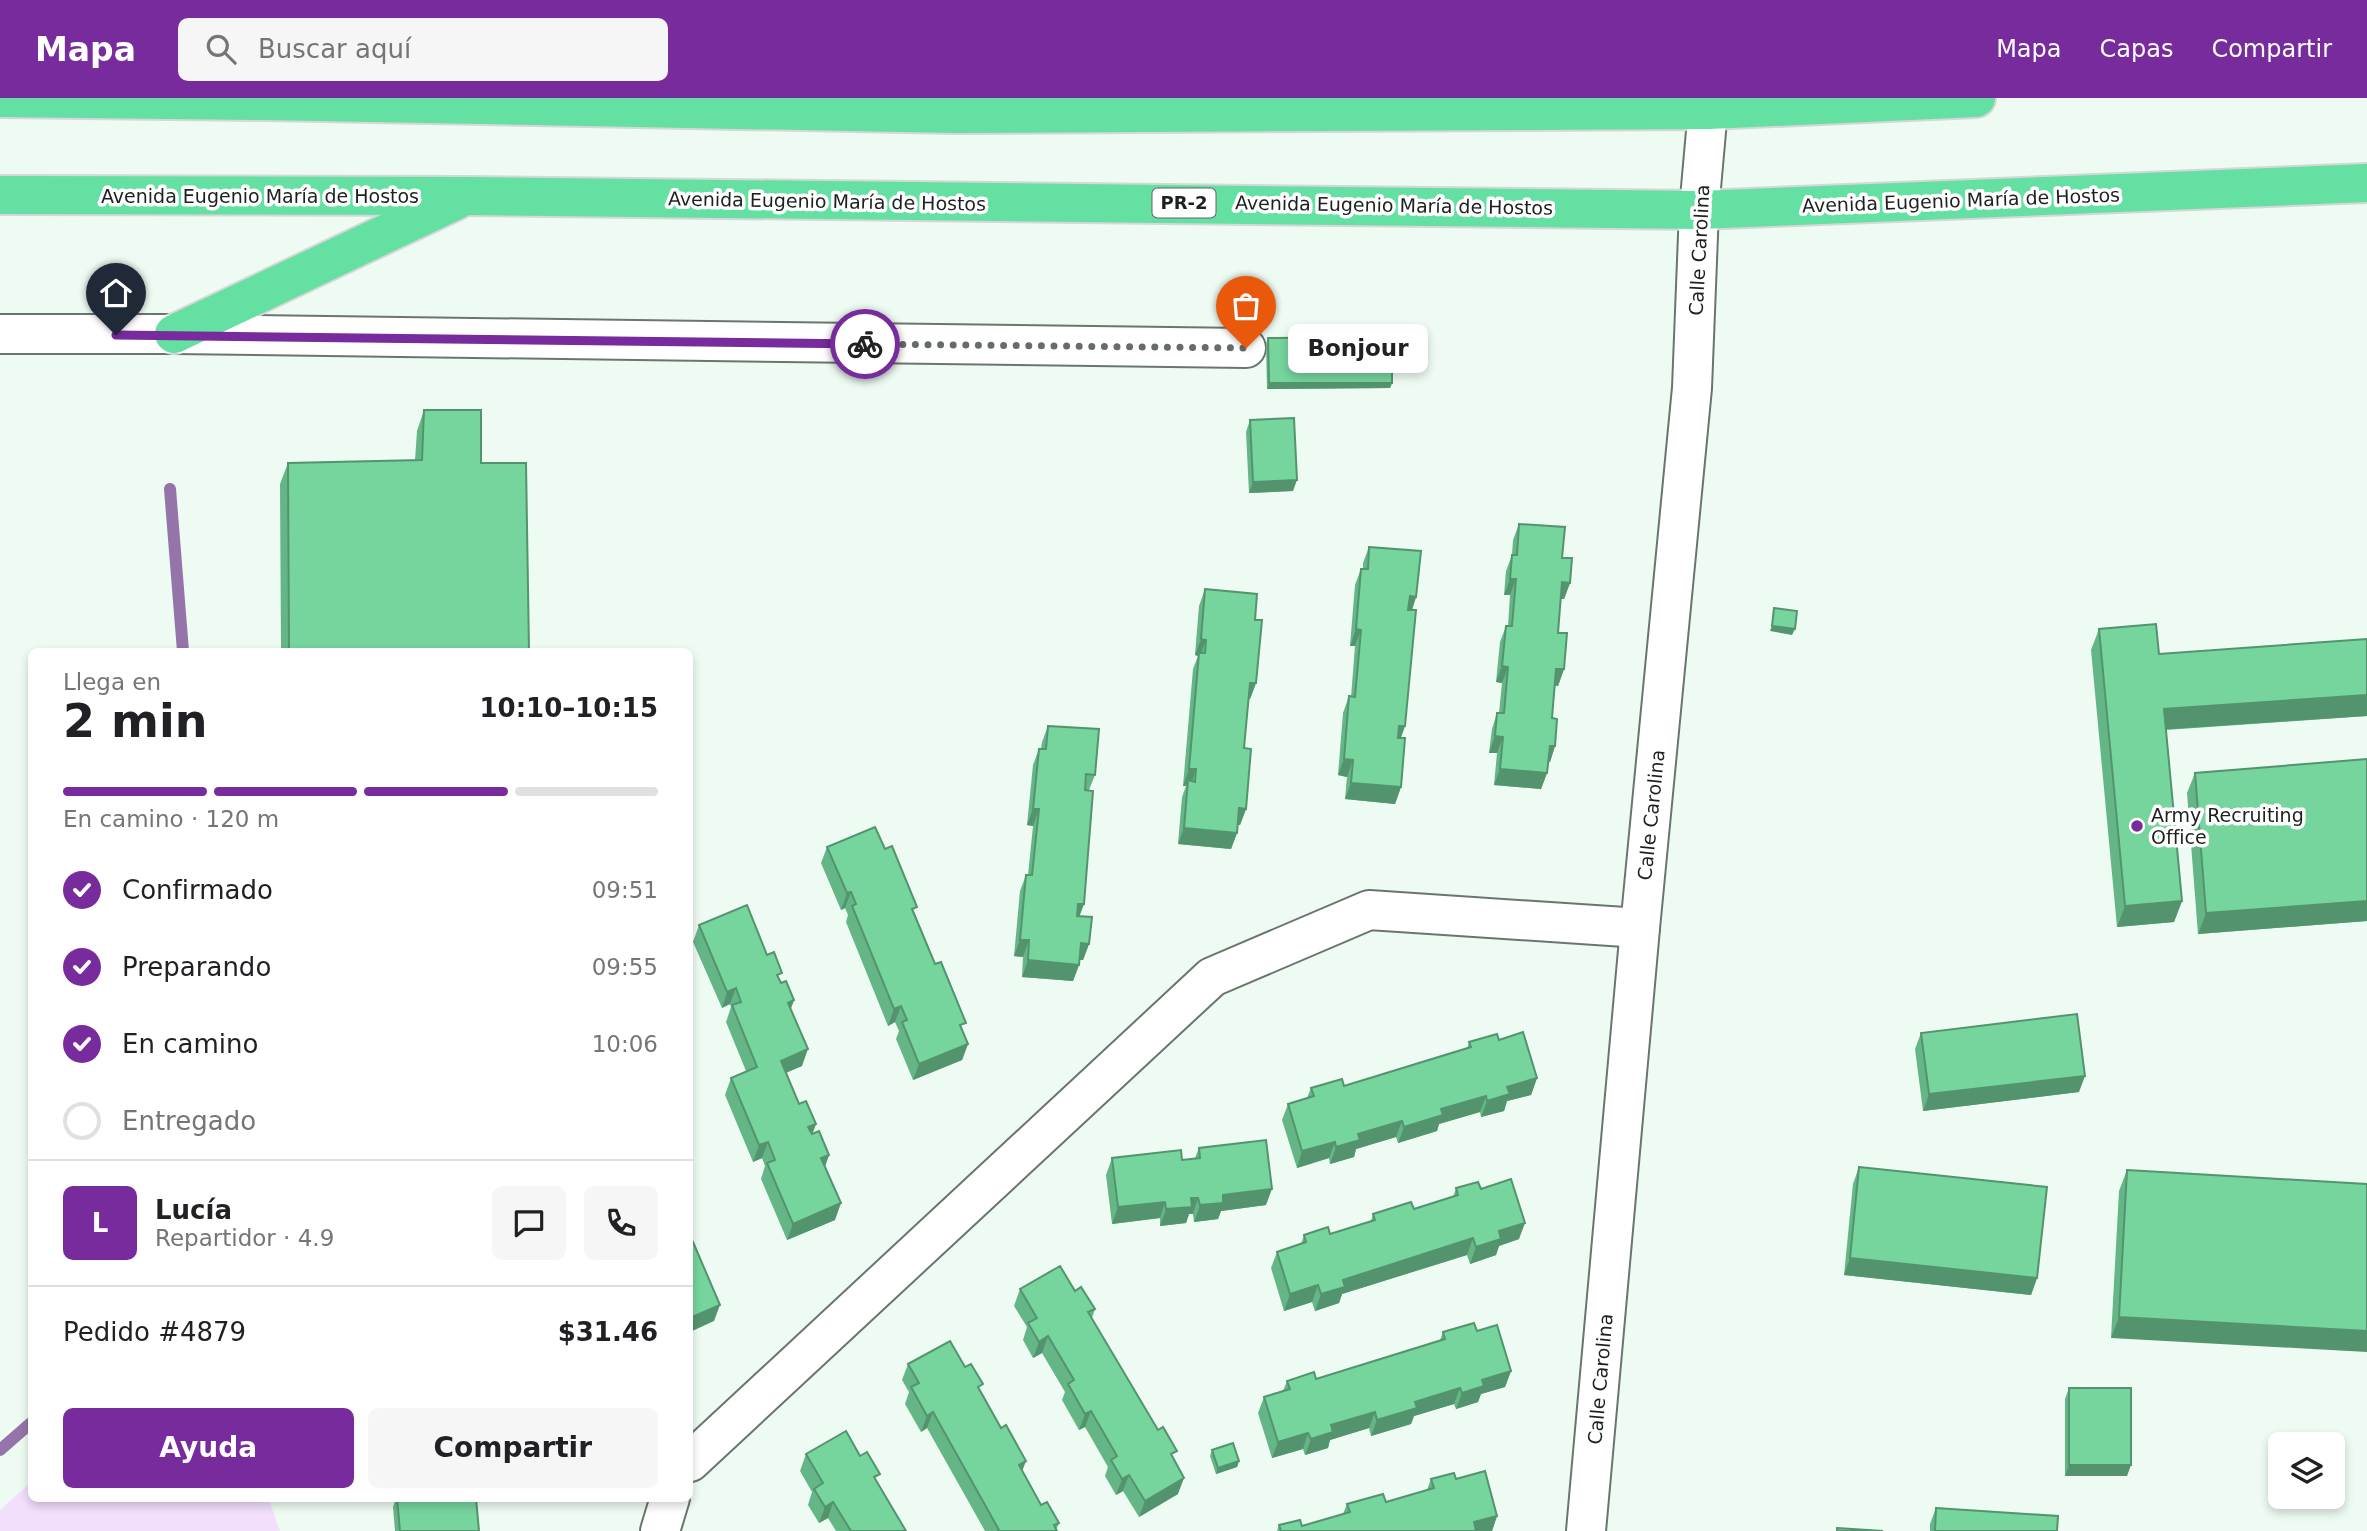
<!DOCTYPE html>
<html lang="es">
<meta charset="utf-8">
<style>
body{margin:0;font-family:"DejaVu Sans",sans-serif;background:#f6f6f6;color:#202124;height:100vh;display:flex;flex-direction:column;font-size:26px;white-space:nowrap}
*{box-sizing:border-box;margin:0}
p{font-size:23px;color:#757577}
.icon{flex:none;width:38px;height:38px;fill:none;stroke:currentColor;stroke-width:2;stroke-linecap:round;stroke-linejoin:round}
.map{position:relative;flex:1;overflow:hidden}
.side{position:absolute;left:28px;top:550px;width:665px;height:854px;display:flex;flex-direction:column;background:#fff;border-radius:10px;box-shadow:0 4px 10px #0003}
.side>*{flex:none}
.tools{position:absolute;left:2268px;top:1334px;display:grid;gap:14px}
.tools a{display:grid;place-items:center;width:77px;height:77px;border-radius:10px;background:#fff;box-shadow:0 4px 10px #0003;font-size:35px}
.pin{position:absolute;display:grid;place-items:center;width:60px;height:60px;color:#fff;margin:-72px -30px;border-radius:50% 50% 50% 0;rotate:-45deg;box-shadow:0 0 7px #0007}
.pin .icon{rotate:45deg}
.courier{position:absolute;display:grid;place-items:center;width:70px;height:70px;margin:-35px;border:5px solid #782b9c;border-radius:50%;background:#fff;color:#222;box-shadow:0 2px 9px #0007}
.bubble{position:absolute;height:49px;border-radius:10px;background:#fff;box-shadow:0 4px 10px #0003;font-size:23px;font-weight:700;line-height:49px;text-align:center}
.head em{font-style:normal;font-weight:700}
.head div{display:flex;flex-direction:column-reverse}
.head{display:flex;align-items:center;justify-content:space-between;height:119px;padding:0 35px}
h1{font-size:46px;font-weight:700;line-height:52px}
.bar{display:grid;grid-template-columns:repeat(4,1fr);gap:10px 7px;align-content:center;height:84px;padding:0 35px}
.bar i{height:9px;border-radius:5px;background:#e0e0e0}
.bar .selected{background:#782b9c}
.bar p{grid-column:span 4}
.line{display:flex;align-items:center;gap:18px;padding:0 35px;border-top:2px solid #e0e0e0}
.line div{flex:1}
.round{display:grid;place-items:center;flex:none;width:74px;height:74px;border-radius:10px;background:#f6f6f6}
ol{padding:0 35px;list-style:none}
li{display:flex;align-items:center;gap:21px;height:77px}
li p{margin-inline-start:auto}
li .icon{padding:7px;border-radius:50%;background:#782b9c;color:#fff;stroke-width:4}
li:last-child{color:#757577}
li i{width:38px;height:38px;border:4px solid #e0e0e0;border-radius:50%}
.cta{display:flex;gap:14px;margin-top:auto;padding:14px 35px}
.cta a{flex:1;height:80px;border-radius:10px;background:#782b9c;color:#fff;font-size:28px;font-weight:700;line-height:80px;text-align:center}
.cta a+a{background:#f6f6f6;color:#202124}
header{display:flex;align-items:center;gap:42px;box-sizing:border-box;height:98px;padding:0 35px;background:#782b9c;color:#fff}
header strong{font-size:33px}
nav{display:flex;gap:38px;margin-inline-start:auto;font-size:24px}
.search{width:490px;height:63px;background:#f6f6f6;display:flex;align-items:center;gap:18px;box-sizing:border-box;padding:0 24px;border-radius:10px;color:#757577;font-size:26px}
.map>svg:first-child{display:block}
</style>
<header>
<strong>Mapa</strong>
<div class="search"><svg class="icon" aria-label="search" viewBox="0 0 24 24"><circle cx="10" cy="10" r="6"/><path d="M15 15l6 6"/></svg>Buscar aquí</div>
<nav><a>Mapa</a><a>Capas</a><a>Compartir</a></nav>
</header>
<div class="map">
<svg width="2367" height="1433" viewBox="0 0 2367 1433">
<rect width="100%" height="100%" fill="#eefbf2"/>
<!-- green -->
<path fill="#f1dffc" d="M31,1384L32,1400H268L280,1433H0V1412Z"/>
<g fill="none" stroke-linecap="round" stroke-linejoin="round">
<!-- stream -->
<g stroke="#9574aa" stroke-width="12">
<path d="M170,391L183,553"/>
<path d="M0,1352L32,1324"/>
</g>
<!-- minor casing -->
<g stroke="#6a756e" stroke-width="42">
<g id="minor">
<path d="M0,236H174L1246,250"/>
<path d="M690,1364L1212,879L1369,812L1640,830"/>
<path d="M660,1433L670,1400"/>
<path d="M1586,1433L1640,830L1692,290L1699,112L1709,0"/>
</g>
</g>
<!-- trunk casing -->
<g stroke="#d6d7d6" stroke-width="42">
<g id="trunk">
<path d="M0,0L265,3L956,16L1708,12L1976,0"/>
<path d="M0,97L466,98L1699,112L2367,85"/>
<path d="M174,236L457,102"/>
</g>
</g>
<!-- minor -->
<use href="#minor" stroke="#fff" stroke-width="38"/>
<!-- trunk -->
<use href="#trunk" stroke="#63e0a2" stroke-width="38"/>
</g>
<!-- wall -->
<g fill="#65b687">
<path d="M1268,240L1392,285L1390,290L1267,291L1266,246Z"/>
<path d="M424,312L481,365L529,553H281L280,386L288,365L415,362L417,333Z"/>
<path d="M1250,322L1293,393L1249,395L1246,334Z"/>
<path d="M1519,426L1562,460L1570,485L1564,501H1561L1558,535L1564,571L1558,588L1555,587L1552,620L1555,648L1550,664H1548L1547,675L1541,691L1494,687L1497,655H1489L1492,631L1497,615H1499L1502,585L1496,584L1500,544L1506,528H1508L1510,497H1504L1506,473L1512,457L1513,442Z"/>
<path d="M1369,449L1416,499L1412,512L1405,628L1401,640V689L1395,706L1345,701L1347,679L1338,677L1343,615L1349,598L1351,599L1355,548H1350L1355,487L1361,471H1363V465Z"/>
<path d="M1205,491L1255,522L1256,585L1250,601H1249L1244,650L1246,711L1240,727H1238L1237,735L1231,751L1178,746L1182,699L1186,688H1183L1193,571L1198,558L1195,557L1199,508Z"/>
<path d="M2099,531L2159,556L2367,541V618L2166,632L2182,803L2174,824L2117,829L2091,552Z"/>
<path d="M1048,628L1095,677L1089,692L1084,806L1079,818L1089,846L1083,862H1080L1079,867L1073,883L1022,879L1023,859L1014,858L1020,793L1026,777H1028L1033,728L1027,727L1033,667L1039,651H1041L1042,644Z"/>
<path d="M2367,661V823L2198,836L2187,695L2195,675Z"/>
<path d="M827,749L885,751L915,816L968,946L962,962L913,982L896,941L899,933L895,924L888,928L846,824L848,817L845,810L841,812L821,765Z"/>
<path d="M699,827L767,857L781,885L794,902L790,911L802,968L786,975L799,1006L816,1026L812,1036L829,1057L825,1069L835,1122L787,1142L761,1081L765,1068L762,1060L753,1064L725,997L731,980L746,973L726,924L731,909L730,906L722,910L693,844Z"/>
<path d="M1921,935L2079,994L1923,1013L1915,951Z"/>
<path d="M1499,942L1537,980L1531,997L1507,1003L1504,1013L1481,1019L1480,1014L1439,1026L1437,1033L1398,1045L1396,1039L1356,1051L1354,1059L1330,1066L1329,1060L1297,1070L1282,1022L1288,1006L1307,1000L1311,990L1344,988L1467,951L1469,944Z"/>
<path d="M1199,1050L1266,1107L1221,1113L1218,1121L1194,1124L1193,1116H1189L1186,1125L1160,1128V1120L1112,1126L1106,1077L1112,1060L1182,1062L1195,1060Z"/>
<path d="M1859,1069L2037,1180L2031,1197L1844,1177L1853,1086Z"/>
<path d="M2127,1072L2367,1086L2111,1240L2119,1093Z"/>
<path d="M1456,1090L1481,1091L1519,1141L1499,1148L1496,1157L1470,1166L1467,1157L1342,1196L1339,1205L1315,1213L1312,1204L1284,1213L1271,1170L1277,1154L1301,1146L1304,1137L1330,1136L1371,1123L1373,1116L1414,1111L1453,1099Z"/>
<path d="M1020,1191L1075,1193L1095,1211L1092,1220L1174,1361L1178,1396L1139,1419L1123,1393L1116,1397L1105,1378L1108,1369L1085,1329L1079,1332L1062,1302L1065,1294L1042,1255L1033,1260L1023,1242L1027,1229L1014,1208Z"/>
<path d="M1477,1233L1511,1273L1505,1289L1481,1296L1478,1304L1456,1311L1454,1306L1414,1318L1411,1326L1371,1338L1369,1330L1330,1342L1328,1350L1305,1357L1303,1351L1272,1360L1258,1315L1264,1299L1283,1293L1287,1283L1316,1281L1440,1242L1443,1234Z"/>
<path d="M908,1266L965,1269L980,1293L1041,1407L1059,1425L1056,1432L1057,1433H985L927,1330L921,1334L905,1306L909,1294L902,1282Z"/>
<path d="M2069,1290L2127,1378H2065V1301Z"/>
<path d="M1212,1352L1239,1363L1237,1369L1216,1376L1210,1358Z"/>
<path d="M806,1356L860,1358L906,1433H836L828,1420L819,1425L808,1407L812,1394L800,1373Z"/>
<path d="M1431,1381H1456L1497,1418L1492,1433H1277L1279,1427L1302,1428L1343,1416L1347,1406L1386,1404L1427,1392Z"/>
<path d="M396,1400H476L479,1433H395L393,1409Z"/>
<path d="M1936,1410L2057,1433H1930V1426Z"/>
</g>
<!-- shaded-wall -->
<g fill="#53946e">
<path d="M1269,285H1392L1390,290L1267,291Z"/>
<path d="M1297,382L1293,393L1249,395L1253,384Z"/>
<path d="M1510,481H1516L1510,497H1504Z"/>
<path d="M1562,484L1570,485L1564,501H1556Z"/>
<path d="M1410,498L1416,499L1411,515L1404,514Z"/>
<path d="M1772,528L1795,531L1792,537L1770,533Z"/>
<path d="M1356,531L1361,532L1355,548H1350Z"/>
<path d="M1201,541L1206,542L1200,558L1199,555L1198,558L1195,557Z"/>
<path d="M1502,568L1508,569L1502,585L1496,584Z"/>
<path d="M1556,571H1564L1558,588L1550,587Z"/>
<path d="M1250,585H1256L1250,601H1245Z"/>
<path d="M2367,597V618L2156,632L2164,611Z"/>
<path d="M1399,628H1405L1399,644H1393Z"/>
<path d="M1495,638L1503,639L1497,655H1489Z"/>
<path d="M1550,648H1555L1550,664H1544Z"/>
<path d="M1344,661L1353,662L1347,679L1338,677Z"/>
<path d="M1189,671H1196L1191,688L1188,682L1186,688H1183Z"/>
<path d="M1500,671L1547,675L1541,691L1494,687Z"/>
<path d="M1351,685L1401,689L1395,706L1345,701Z"/>
<path d="M1239,710L1246,711L1240,727L1233,726Z"/>
<path d="M1033,711H1039L1033,728L1027,727Z"/>
<path d="M1184,730L1237,735L1231,751L1178,746Z"/>
<path d="M851,794L845,810L841,812L847,795Z"/>
<path d="M2182,803L2174,824L2117,829L2125,808Z"/>
<path d="M2367,803V823L2198,836L2206,815Z"/>
<path d="M1078,806H1084L1078,822H1072Z"/>
<path d="M1020,842H1029L1023,859L1014,858Z"/>
<path d="M1081,845L1089,846L1083,862L1075,861Z"/>
<path d="M1028,862L1079,867L1073,883L1022,879Z"/>
<path d="M736,890L730,906L722,910L727,894Z"/>
<path d="M794,902L788,919V905Z"/>
<path d="M901,908L895,924L888,928L894,911Z"/>
<path d="M968,946L962,962L913,982L919,966Z"/>
<path d="M808,951L802,968L775,979L781,963Z"/>
<path d="M2085,978L2079,994L1923,1013L1929,996Z"/>
<path d="M1537,980L1531,997L1507,1003L1504,1013L1481,1019L1487,1003L1507,989Z"/>
<path d="M1486,998L1480,1014L1439,1026L1437,1033L1398,1045L1404,1029L1441,1011Z"/>
<path d="M1402,1023L1396,1039L1356,1051L1354,1059L1330,1066L1336,1049L1358,1036Z"/>
<path d="M816,1026L810,1042L808,1029Z"/>
<path d="M768,1044L762,1060L753,1064L759,1047Z"/>
<path d="M1335,1044L1329,1060L1297,1070L1302,1053Z"/>
<path d="M829,1057L823,1073L821,1060Z"/>
<path d="M1272,1091L1266,1107L1221,1113L1218,1121L1194,1124L1200,1107L1223,1097Z"/>
<path d="M1191,1100H1198L1193,1116H1189L1186,1125L1160,1128L1166,1111Z"/>
<path d="M1165,1104L1160,1120L1112,1126L1118,1109Z"/>
<path d="M841,1105L835,1122L787,1142L793,1126Z"/>
<path d="M1525,1125L1519,1141L1499,1148L1496,1157L1470,1166L1476,1149L1499,1133Z"/>
<path d="M1473,1140L1467,1157L1342,1196L1339,1205L1315,1213L1321,1196L1343,1182Z"/>
<path d="M1850,1160L2037,1180L2031,1197L1844,1177Z"/>
<path d="M1318,1187L1312,1204L1284,1213L1290,1196Z"/>
<path d="M720,1207L714,1223L690,1234V1220Z"/>
<path d="M2119,1219L2367,1233V1254L2111,1240Z"/>
<path d="M1048,1238L1042,1255L1033,1260L1039,1244Z"/>
<path d="M1511,1273L1505,1289L1481,1296L1478,1304L1456,1311L1462,1295L1482,1282Z"/>
<path d="M1460,1290L1454,1306L1414,1318L1411,1326L1371,1338L1377,1322L1415,1304Z"/>
<path d="M1091,1313L1085,1329L1079,1332L1085,1316Z"/>
<path d="M933,1314L927,1330L921,1334L927,1318Z"/>
<path d="M1375,1314L1369,1330L1330,1342L1328,1350L1305,1357L1311,1341L1331,1327Z"/>
<path d="M1308,1335L1303,1351L1272,1360L1278,1344Z"/>
<path d="M1026,1363L1020,1379L1019,1367Z"/>
<path d="M1239,1363L1237,1369L1216,1376L1218,1370Z"/>
<path d="M2069,1367H2131L2127,1378H2065Z"/>
<path d="M1129,1377L1123,1393L1116,1397L1122,1381Z"/>
<path d="M1184,1380L1178,1396L1139,1419L1145,1403Z"/>
<path d="M833,1404L828,1420L819,1425L825,1409Z"/>
<path d="M1497,1418L1492,1433H1471L1474,1424Z"/>
</g>
<!-- building -->
<g fill="#76d49d" stroke="#53946e" stroke-width="2">
<path d="M1392,239V285H1269L1268,240Z"/>
<path d="M424,312H481V365H526L529,553H289L288,365L422,362Z"/>
<path d="M1294,320L1297,382L1253,384L1250,322Z"/>
<path d="M1519,426L1565,429L1562,460H1572L1570,485L1562,484L1558,535H1567L1564,571H1556L1552,620L1557,621L1555,648H1550L1547,675L1500,671L1503,639L1495,638L1497,615H1504L1508,569L1502,568L1506,528H1512L1516,481H1510L1512,457H1517Z"/>
<path d="M1369,449L1421,453L1416,499L1410,498L1408,512H1416L1405,628H1399L1398,640H1405L1401,689L1351,685L1353,662L1344,661L1349,598L1355,599L1361,532L1356,531L1361,471H1368Z"/>
<path d="M1205,491L1257,496L1255,522H1262L1256,585H1250L1244,650L1251,651L1246,711L1239,710L1237,735L1184,730L1188,682L1195,684L1196,671H1189L1199,555H1205L1206,542L1201,541Z"/>
<path d="M1774,510L1797,513L1795,531L1772,528Z"/>
<path d="M2156,526L2159,556L2367,541V597L2164,611L2182,803L2125,808L2099,531Z"/>
<path d="M1048,628L1099,631L1095,677L1086,676L1085,692L1093,693L1084,806H1078L1077,818L1092,819L1089,846L1081,845L1079,867L1028,862L1029,842H1020L1026,777H1032L1039,711H1033L1039,651H1046Z"/>
<path d="M2367,661V803L2206,815L2195,675Z"/>
<path d="M875,729L885,751L892,748L917,809L912,811L935,866L941,864L966,925L960,927L968,946L919,966L902,924L907,922L901,908L894,911L852,808L856,806L851,794L847,795L827,749Z"/>
<path d="M747,807L767,857L774,854L782,875L777,877L781,885L786,883L794,902L788,905L808,951L781,963L799,1006L806,1003L816,1026L808,1029L812,1036L819,1033L829,1057L821,1060L841,1105L793,1126L767,1065L775,1062L768,1044L759,1047L731,980L757,969L732,907L741,904L736,890L727,894L699,827Z"/>
<path d="M2077,916L2085,978L1929,996L1921,935Z"/>
<path d="M1523,934L1537,980L1507,989L1510,996L1487,1003L1486,998L1441,1011L1443,1017L1404,1029L1402,1023L1358,1036L1360,1042L1336,1049L1335,1044L1302,1053L1288,1006L1314,998L1311,990L1342,981L1344,988L1471,949L1469,944L1497,936L1499,942Z"/>
<path d="M1266,1042L1272,1091L1223,1097V1105L1200,1107L1198,1100H1191L1192,1109L1166,1111L1165,1104L1118,1109L1112,1060L1181,1052L1182,1062L1200,1060L1199,1050Z"/>
<path d="M1859,1069L2047,1089L2037,1180L1850,1160Z"/>
<path d="M2127,1072L2367,1086V1233L2119,1219Z"/>
<path d="M1511,1081L1525,1125L1499,1133L1501,1141L1476,1149L1473,1140L1343,1182L1345,1189L1321,1196L1318,1187L1290,1196L1277,1154L1306,1144L1304,1137L1328,1129L1330,1136L1375,1122L1373,1116L1411,1104L1414,1111L1458,1097L1456,1090L1478,1084L1481,1091Z"/>
<path d="M693,1144L720,1207L690,1220V1146Z"/>
<path d="M1060,1168L1075,1193L1081,1189L1095,1211L1088,1214L1158,1332L1163,1329L1177,1353L1171,1356L1184,1380L1145,1403L1129,1377L1122,1381L1111,1362L1117,1358L1091,1313L1085,1316L1068,1286L1074,1282L1048,1238L1039,1244L1028,1225L1037,1220L1020,1191Z"/>
<path d="M1474,1225L1477,1233L1497,1227L1511,1273L1482,1282L1484,1288L1462,1295L1460,1290L1415,1304L1417,1310L1377,1322L1375,1314L1331,1327L1333,1334L1311,1341L1308,1335L1278,1344L1264,1299L1290,1291L1287,1283L1314,1274L1316,1281L1445,1241L1443,1234Z"/>
<path d="M950,1243L965,1269L971,1266L983,1286L978,1289L1001,1330L1006,1327L1026,1363L1019,1367L1041,1407L1047,1404L1059,1425L1054,1427L1057,1433H998L999,1432L933,1314L927,1318L911,1289L919,1285L908,1266Z"/>
<rect x="2069" y="1290" width="62" height="77"/>
<path d="M846,1333L860,1358L867,1354L880,1376L874,1379L906,1433H851L833,1404L825,1409L814,1391L823,1385L806,1356Z"/>
<path d="M1233,1345L1239,1363L1218,1370L1212,1352Z"/>
<path d="M1485,1373L1497,1418L1474,1424L1476,1433H1281L1279,1427L1300,1422L1302,1428L1350,1414L1347,1406L1383,1396L1386,1404L1434,1390L1431,1381L1454,1375L1456,1381Z"/>
<path d="M397,1400H476L479,1433H400Z"/>
<path d="M1936,1410L2058,1418L2057,1433H1935Z"/>
<path d="M1837,1430L1883,1433H1837Z"/>
</g>
<g fill="none" stroke-linecap="round" stroke-linejoin="round">
<!-- done -->
<path stroke="#666d68" stroke-width="7" stroke-dasharray="0 12.6" d="M865,246L1246,250"/>
<!-- route -->
<path stroke="#782b9c" stroke-width="9" d="M116,237L865,246"/>
</g>
<!-- markers -->
<circle fill="#782b9c" stroke="#fff" stroke-width="2.5" cx="2137" cy="728" r="7"/>
<g text-anchor="middle" stroke-width="7" stroke-linejoin="round" paint-order="stroke">
<!-- shield labels -->
<rect fill="#fff" stroke="#606462" stroke-width="2" x="1152.5" y="90.5" width="63" height="29" rx="5"/>
<g font-size="18" font-weight="bold" fill="#1c211e">
<text x="1184" y="111">PR-2</text>
</g>
<!-- street labels -->
<g font-size="19" fill="#1c211e" stroke="#fff">
<text x="260" y="105">Avenida Eugenio María de Hostos</text>
<text transform="translate(1961 102) rotate(-2)" y="7">Avenida Eugenio María de Hostos</text>
<text transform="translate(827 103) rotate(1)" y="7">Avenida Eugenio María de Hostos</text>
<text transform="translate(1394 107) rotate(1)" y="7">Avenida Eugenio María de Hostos</text>
<text transform="translate(1699 152) rotate(-87)" y="7">Calle Carolina</text>
<text transform="translate(1651 717) rotate(-84)" y="7">Calle Carolina</text>
<text transform="translate(1600 1281) rotate(-85)" y="7">Calle Carolina</text>
</g>
<!-- poi labels -->
<g font-size="19" fill="#1c211e" stroke="#fff" text-anchor="start">
<text x="2151" y="724">Army Recruiting<tspan x="2151" dy="22">Office</tspan></text>
</g>
</g>
</svg>
<div class="tools">
<a><svg class="icon" aria-label="layers" viewBox="0 0 24 24"><path d="M12 4l9 5-9 5-9-5zM3 14l9 5 9-5"/></svg></a>
</div>
<div class="pin" style="left:1246px;top:250px;background:#ea580c"><svg class="icon" aria-label="bag" viewBox="0 0 24 24"><path d="M5 8h14l-1 12H6zM9 8a3 3 0 0 1 6 0"/></svg></div>
<div class="pin" style="left:116px;top:237px;background:#1f2937"><svg class="icon" aria-label="home" viewBox="0 0 24 24"><path d="M3 11l9-7 9 7M6 9v11h12V9"/></svg></div>
<div class="courier" style="left:865px;top:246px"><svg class="icon" aria-label="bike" viewBox="0 0 24 24"><circle cx="6" cy="16" r="4"/><circle cx="18" cy="16" r="4"/><path d="M6 16l4-8h5l3 8M10 8l3 8H6M13 5h3"/></svg></div>
<div class="bubble" style="left:1288px;top:226px;width:140px">Bonjour</div>
<section class="side">
<div class="head"><div><h1>2 min</h1><p>Llega en</p></div><em>10:10–10:15</em></div>
<div class="bar"><i class="selected"></i><i class="selected"></i><i class="selected"></i><i></i><p>En camino · 120 m</p></div>
<ol>
<li><svg class="icon" aria-label="check" viewBox="0 0 24 24"><path d="M5 12l5 5 9-10"/></svg>Confirmado<p>09:51</p></li>
<li><svg class="icon" aria-label="check" viewBox="0 0 24 24"><path d="M5 12l5 5 9-10"/></svg>Preparando<p>09:55</p></li>
<li><svg class="icon" aria-label="check" viewBox="0 0 24 24"><path d="M5 12l5 5 9-10"/></svg>En camino<p>10:06</p></li>
<li><i></i>Entregado</li>
</ol>
<div class="line" style="height:126px"><b class="round" style="background:#782b9c;color:#fff">L</b><div><b>Lucía</b><p>Repartidor · 4.9</p></div><a class="round"><svg class="icon" aria-label="chat" viewBox="0 0 24 24"><path d="M4 5h16v11H9l-5 4z"/></svg></a><a class="round"><svg class="icon" aria-label="phone" viewBox="0 0 24 24"><path d="M5 4h4l2 5-3 2q2 4 5 5l2-3 5 2v4C11 20 4 13 5 4z"/></svg></a></div>
<div class="line" style="height:91px"><div>Pedido #4879</div><b>$31.46</b></div>
<div class="cta"><a>Ayuda</a><a>Compartir</a></div>
</section>
</div>
